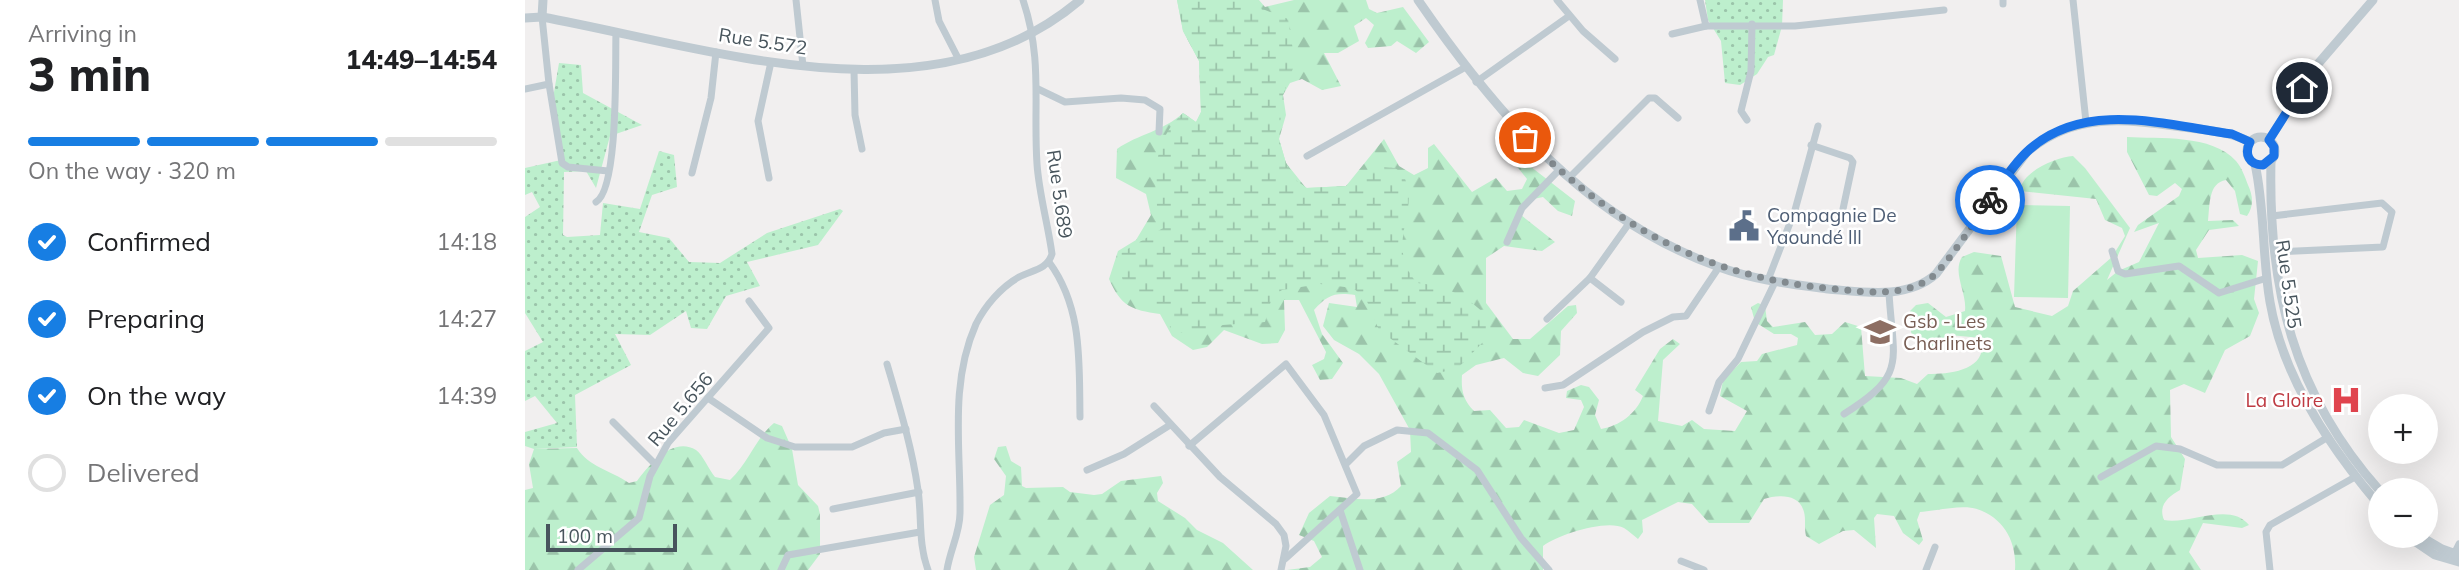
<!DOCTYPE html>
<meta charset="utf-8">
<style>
body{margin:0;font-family:Mulish,sans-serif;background:#f6f6f6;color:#202124;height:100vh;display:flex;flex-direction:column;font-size:26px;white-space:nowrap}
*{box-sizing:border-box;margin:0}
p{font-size:23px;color:#757577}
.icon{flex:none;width:38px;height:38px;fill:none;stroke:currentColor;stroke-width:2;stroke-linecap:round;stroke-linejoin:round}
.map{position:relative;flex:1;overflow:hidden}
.panel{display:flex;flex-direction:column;background:#fff;width:525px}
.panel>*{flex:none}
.buttons{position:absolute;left:1843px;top:394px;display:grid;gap:14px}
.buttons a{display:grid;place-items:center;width:70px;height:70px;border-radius:50%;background:#fff;box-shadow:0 7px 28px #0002;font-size:35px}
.scale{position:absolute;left:21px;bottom:18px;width:131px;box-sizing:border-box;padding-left:7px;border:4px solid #47545c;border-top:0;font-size:19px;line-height:24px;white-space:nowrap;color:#47545c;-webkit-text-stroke:5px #fff;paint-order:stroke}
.pin{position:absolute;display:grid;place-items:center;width:60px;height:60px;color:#fff;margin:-30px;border:4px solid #fff;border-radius:50%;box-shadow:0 2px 7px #0007}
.courier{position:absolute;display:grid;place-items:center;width:70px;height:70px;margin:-35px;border:5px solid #1a73e8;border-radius:50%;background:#fff;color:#222;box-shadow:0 2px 9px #0007}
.overview em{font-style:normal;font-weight:800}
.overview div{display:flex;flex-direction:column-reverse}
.overview{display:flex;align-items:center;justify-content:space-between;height:119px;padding:0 28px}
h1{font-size:46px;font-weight:800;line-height:52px}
.bar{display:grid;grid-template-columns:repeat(4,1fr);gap:10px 7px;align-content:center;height:84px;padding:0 28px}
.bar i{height:9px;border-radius:5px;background:#e0e0e0}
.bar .active{background:#177ee3}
.bar p{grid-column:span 4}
ol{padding:0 28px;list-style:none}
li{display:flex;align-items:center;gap:21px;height:77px}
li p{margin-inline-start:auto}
li .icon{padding:7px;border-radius:50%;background:#177ee3;color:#fff;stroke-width:4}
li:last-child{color:#757577}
li i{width:38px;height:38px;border:4px solid #e0e0e0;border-radius:50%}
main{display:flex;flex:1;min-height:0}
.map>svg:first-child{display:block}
</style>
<main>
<section class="panel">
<div class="overview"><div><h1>3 min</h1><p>Arriving in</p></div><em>14:49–14:54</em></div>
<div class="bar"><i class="active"></i><i class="active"></i><i class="active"></i><i></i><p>On the way · 320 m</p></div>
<ol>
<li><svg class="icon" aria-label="check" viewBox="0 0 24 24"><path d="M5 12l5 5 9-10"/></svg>Confirmed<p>14:18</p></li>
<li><svg class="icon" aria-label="check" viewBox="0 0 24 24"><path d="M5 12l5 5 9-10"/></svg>Preparing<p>14:27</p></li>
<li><svg class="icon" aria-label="check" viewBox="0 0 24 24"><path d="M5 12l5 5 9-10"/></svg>On the way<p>14:39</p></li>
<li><i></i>Delivered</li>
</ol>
</section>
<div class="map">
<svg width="1934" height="570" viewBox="0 0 1934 570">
<defs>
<pattern id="green-dots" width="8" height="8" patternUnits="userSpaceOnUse" patternTransform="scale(1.75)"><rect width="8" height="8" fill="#bdefcd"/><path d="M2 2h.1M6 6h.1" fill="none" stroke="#9bc4aa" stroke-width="1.8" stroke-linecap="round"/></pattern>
<pattern id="forest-firs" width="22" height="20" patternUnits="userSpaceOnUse" patternTransform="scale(1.75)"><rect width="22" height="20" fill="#bdefcd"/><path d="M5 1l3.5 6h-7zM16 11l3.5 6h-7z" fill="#9bc4aa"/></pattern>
<pattern id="wetland-marsh" width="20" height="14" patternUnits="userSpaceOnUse" patternTransform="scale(1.75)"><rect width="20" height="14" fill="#bdefcd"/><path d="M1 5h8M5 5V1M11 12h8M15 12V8" fill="none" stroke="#9bc4aa"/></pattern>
</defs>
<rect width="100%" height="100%" fill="#f1efef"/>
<!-- green -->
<g fill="url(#green-dots)">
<path d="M1180,0H1258L1257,26L1249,55L1243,57L1232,74L1215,85L1200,83L1196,41L1183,20Z"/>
<path d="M34,63L56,65L58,93L117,125L85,136L71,188L61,171L39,172L38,235L42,237L75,235L78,203L115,209L134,151L149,155L152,187L127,195L114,232L144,238L164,262L195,263L242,233L315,209L318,211L293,245L222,262L235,286L201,296L182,329L166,328L161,311L125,335L90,334L106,365L50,395L52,447L9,449L0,446V432L32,423L10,396L0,401V351L18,342L0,313V217L15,207L7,192L0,195V168L36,160L28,98Z"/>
</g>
<!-- forest -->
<g fill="url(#forest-firs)">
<path d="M652,0H734L740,7L769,0H841L844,9L852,13L878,7L904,42L891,53L872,41L866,46L843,48L840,43L849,25L841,18L829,26L834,41L813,53H799L816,86L797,90L777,79L765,83L758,95L761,115L754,139L761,163L781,188L821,186L859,139L874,166L889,175L903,168V148L909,144L947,192L971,178L982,191L997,189L1002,179L990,164L992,156L1050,201L1047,216L1033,211L1018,197L999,201L996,215L1030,242L1017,251L979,246L961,258V303L988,339H1005L1043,306L1051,305L1052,313L1036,331L1035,355L1013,376L998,373L979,358L951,365L937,375C936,390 938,400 949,411L965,410L981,428L994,427L999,420L1034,433L1049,430L1059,407L1056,400L1041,398L1042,391L1056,385L1064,387L1074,400L1070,415L1076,429C1094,426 1111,414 1118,396L1110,390L1135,349L1148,339L1155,344L1138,360L1133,421L1157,426L1167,420L1179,429L1210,431L1222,411L1195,396L1198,380L1216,362L1232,361L1237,354L1272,345L1273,338L1266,334H1249L1230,322L1226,307L1233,303L1240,306L1242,321L1248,327L1280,322L1290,335L1307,334L1320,322L1336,327L1340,376L1376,378L1392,384L1403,374C1426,374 1464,370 1456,338L1425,335L1402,351C1385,341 1384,329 1385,311L1391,305L1403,303L1421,317L1440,311C1442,292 1427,273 1437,257L1449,252L1476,256L1490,307L1527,316L1543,306L1548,291L1587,257L1600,236L1597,228L1580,220L1571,199L1495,191C1496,172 1531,157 1548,156L1560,168L1605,228L1582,280L1593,271L1614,262L1634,223L1609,232L1613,225L1654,196L1657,189L1650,183L1632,196L1624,195L1602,152V137C1634,139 1687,134 1711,161C1717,168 1720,177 1723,185C1728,196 1729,206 1722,216L1715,214L1710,191L1701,180C1683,183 1685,205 1683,221L1708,220L1714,226L1684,230L1671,250L1673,258L1717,255L1733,261L1729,299L1734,313L1725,336L1700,350L1680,393L1659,384L1645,390L1646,437L1660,459L1655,490C1643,497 1633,505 1639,520C1664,525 1705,501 1724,525L1717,528L1678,523L1664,552L1676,570H1490C1492,542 1479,518 1452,509C1437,504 1411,511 1395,512L1392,520L1398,540L1394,545L1378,533L1369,516L1352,514L1349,518L1351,548L1329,530L1318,531L1294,544L1281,536C1279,528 1281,519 1279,512C1274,493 1253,495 1239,499L1224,523H1184L1167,504L1153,502L1117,520L1118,532L1113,539C1108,535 1104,531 1099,528C1081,519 1033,535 1018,546V570H762L785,567L797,557L789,541L774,535L784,513L805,496C829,498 858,506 876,486L872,462L886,452L885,430L854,374L834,354L809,340L798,326L804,303L832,307L830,295C810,292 802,295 789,310L797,334L818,363L807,379L795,380L787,365L799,359L801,352L774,300H759L760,330L753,343L737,344L699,330L682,347L668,350L647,336L635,314C606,310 596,306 584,279L593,251L611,240L626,215L621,194L591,178L592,149C613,134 639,131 658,113L671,122L676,112L674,61L658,31Z"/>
<path d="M249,423L257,426L267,449L273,485L293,506L295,514V554L283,570H0V490L8,488L4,464L9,449L52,448C64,467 85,470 104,483L112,481C124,465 148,436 171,450C178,455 184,470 190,477L205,480C225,461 230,439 249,423Z"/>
<path d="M481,446L486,461L496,467L497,486L501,488L538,487L545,492L569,495L577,494L596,481L636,476L638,483L632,493L633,501L660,518L672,530L698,543L728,570H451L449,557L465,505L479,495L481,476L469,459L473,447Z"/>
</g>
<!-- wetland -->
<path fill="url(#wetland-marsh)" d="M652,0H726L735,8L763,19L770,63L758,95L756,115L754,139L761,163L772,181L782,188L821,186L848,166L870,168L877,173C899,210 857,242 892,283C918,285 950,298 964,321L965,329L959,341L932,369L912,373L854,330L841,299L828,288L795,284L757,290L747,297L740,322L698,325L663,334L647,330L634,308C604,303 593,285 596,253L638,228L635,227C628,186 625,143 658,113L671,122L676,112L674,61L658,31Z"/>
<!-- pitch -->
<path fill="#bdefcd" d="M1492,205L1545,206L1543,298L1489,297Z"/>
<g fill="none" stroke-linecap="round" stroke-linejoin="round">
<!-- minor -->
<g stroke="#bfcad1" stroke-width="7">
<path d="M271,0L278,66"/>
<path d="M410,0L414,21L433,58"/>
<path d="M1032,0L1058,31L1090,59"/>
<path d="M1175,0L1181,26"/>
<path d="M1478,0V4"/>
<path d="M1548,0L1561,122"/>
<path d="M1147,34L1181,26H1270L1419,10"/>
<path d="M329,70L330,115L337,149"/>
<path d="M951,82L1044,16"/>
<path d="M24,84L37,163L43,167L83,171"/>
<path d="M0,89L24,84L17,17"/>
<path d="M513,89L540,102L596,98L620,100L635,109L634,132"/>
<path d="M1222,120L1216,111L1226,71L1227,24"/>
<path d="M1286,145L1325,158L1328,162L1318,209"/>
<path d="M782,156L939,68"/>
<path d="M167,173L186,98L191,52"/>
<path d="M1045,177L1124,98H1130L1153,118"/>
<path d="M244,178L233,121L246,62"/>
<path d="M71,202C94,189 90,61 91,32"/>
<path d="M1747,216L1857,203L1867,212L1858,247L1750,252"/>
<path d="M982,242L997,208L1035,169"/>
<path d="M1587,251L1593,271L1600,274L1654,266L1694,293L1742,278"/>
<path d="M524,262C558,308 554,363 555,417"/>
<path d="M1065,278L1096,302"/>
<path d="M1243,280L1270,210L1293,126"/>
<path d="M1022,319L1065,278L1105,222"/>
<path d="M362,364C374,405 387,447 393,490C397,517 393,543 403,570"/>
<path d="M1020,388L1038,385L1118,332L1148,317L1161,316L1194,267"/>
<path d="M183,398L242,438L270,447H327L359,433L381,429"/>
<path d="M629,406L695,477L751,524L759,535L761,546L756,570"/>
<path d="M1184,411L1194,382L1213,359L1250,282"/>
<path d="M1319,414C1383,374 1368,362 1364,293"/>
<path d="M88,422L130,464"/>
<path d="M664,446L761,364L799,415L832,494L760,559"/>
<path d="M822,463L839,446L872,430L903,433L952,470L996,538L1024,570"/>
<path d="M562,470L599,454L645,425"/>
<path d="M1576,477L1631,446L1655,449L1692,465H1757L1803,437"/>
<path d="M308,509L394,492"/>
<path d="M815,510L835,570"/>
<path d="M1929,554L1934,544"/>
<path d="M1156,561L1179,570"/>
<path d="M53,570L114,518L125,476L143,443L244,328L224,301"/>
<path d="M256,570L263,555L395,532"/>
<path d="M422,570C425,550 435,533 435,513C436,449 424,385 451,324C460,306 476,287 494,277C507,270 522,270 527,254C523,224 514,194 512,164C508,104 518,60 498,0"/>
<path d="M1401,570L1410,547"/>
<path d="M1745,570L1741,532L1745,525L1830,477"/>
</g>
<!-- tertiary -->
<g stroke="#bfcad1" stroke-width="9">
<path d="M893,0C970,112 1061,220 1194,267C1229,280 1266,284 1303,289C1338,292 1382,300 1411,274L1502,152C1549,112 1600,119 1657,127C1680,130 1704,131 1725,142"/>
<path d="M17,17L18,0"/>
<path d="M0,18L17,17C186,48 407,126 555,0"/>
<circle cx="1736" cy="151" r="14"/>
<path d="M1744,140L1792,65L1848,0"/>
<path d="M1746,161C1743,289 1768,393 1855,491"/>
<path d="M1730,164C1740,209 1737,256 1745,302C1758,378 1805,448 1855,506"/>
<path d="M1882,536L1910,555L1934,562"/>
<path d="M1895,536L1917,549L1934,555"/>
</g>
</g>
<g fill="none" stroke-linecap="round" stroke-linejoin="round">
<!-- done -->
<path stroke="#828a8f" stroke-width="7" stroke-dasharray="0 12.6" d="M1000,138C1093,228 1180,277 1309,289C1342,292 1373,297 1403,280C1419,271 1452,217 1465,200"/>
<!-- route -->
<path stroke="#1a73e8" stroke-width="9" d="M1465,200C1477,183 1489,163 1505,149C1561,100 1641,125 1707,134L1725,142C1719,154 1724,165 1738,165L1749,156V147L1744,140L1777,88"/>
</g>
<!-- icons -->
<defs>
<g id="civic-bare" transform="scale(2.415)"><path d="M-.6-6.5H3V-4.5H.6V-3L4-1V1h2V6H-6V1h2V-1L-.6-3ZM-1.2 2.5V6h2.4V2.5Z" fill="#5c6f8a" stroke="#fff" stroke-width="2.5" paint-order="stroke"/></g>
<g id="school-bare" transform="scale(2.415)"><path d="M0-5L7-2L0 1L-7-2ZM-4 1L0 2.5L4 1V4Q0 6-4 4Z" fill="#8d6e63" stroke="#fff" stroke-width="2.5" paint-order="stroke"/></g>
<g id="hospital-bare" transform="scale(2.415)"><path d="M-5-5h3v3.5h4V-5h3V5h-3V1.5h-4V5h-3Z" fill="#e0444e" stroke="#fff" stroke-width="2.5" paint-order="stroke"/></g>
</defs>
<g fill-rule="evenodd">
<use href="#civic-bare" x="1219" y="226"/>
<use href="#school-bare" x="1355" y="332"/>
<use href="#hospital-bare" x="1821" y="400"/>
</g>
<g text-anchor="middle" stroke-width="5" stroke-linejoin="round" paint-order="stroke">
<!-- street labels -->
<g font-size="19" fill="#47545c" stroke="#fff">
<text transform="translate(238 41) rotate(9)" y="7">Rue 5.572</text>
<text transform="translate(535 194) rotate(82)" y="7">Rue 5.689</text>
<text transform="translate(1764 284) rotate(82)" y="7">Rue 5.525</text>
<text transform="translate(155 409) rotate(-50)" y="7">Rue 5.656</text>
</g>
<!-- service labels -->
<g font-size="19" fill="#4e5e75" stroke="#fff" text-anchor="start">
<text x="1242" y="222">Compagnie De<tspan x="1242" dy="22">Yaoundé lll</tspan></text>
</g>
<!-- education labels -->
<g font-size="19" fill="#785e54" stroke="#fff" text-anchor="start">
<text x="1378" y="328">Gsb - Les<tspan x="1378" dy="22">Charlinets</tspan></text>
</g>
<!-- health labels -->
<g font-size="19" fill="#be3a42" stroke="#fff" text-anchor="end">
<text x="1798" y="407">La Gloire</text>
</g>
</g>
</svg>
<div class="buttons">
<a>+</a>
<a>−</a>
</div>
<div class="scale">100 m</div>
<div class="pin" style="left:1000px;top:138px;background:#ea580c"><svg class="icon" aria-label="bag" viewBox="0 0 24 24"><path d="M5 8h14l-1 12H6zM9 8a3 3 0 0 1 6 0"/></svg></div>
<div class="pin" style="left:1777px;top:88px;background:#1f2937"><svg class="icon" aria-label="home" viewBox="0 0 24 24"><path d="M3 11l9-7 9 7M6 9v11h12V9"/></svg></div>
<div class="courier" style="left:1465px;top:200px"><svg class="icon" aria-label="bike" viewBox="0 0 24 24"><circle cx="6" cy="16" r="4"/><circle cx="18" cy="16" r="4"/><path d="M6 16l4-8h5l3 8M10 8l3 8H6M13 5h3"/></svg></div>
</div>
</main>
